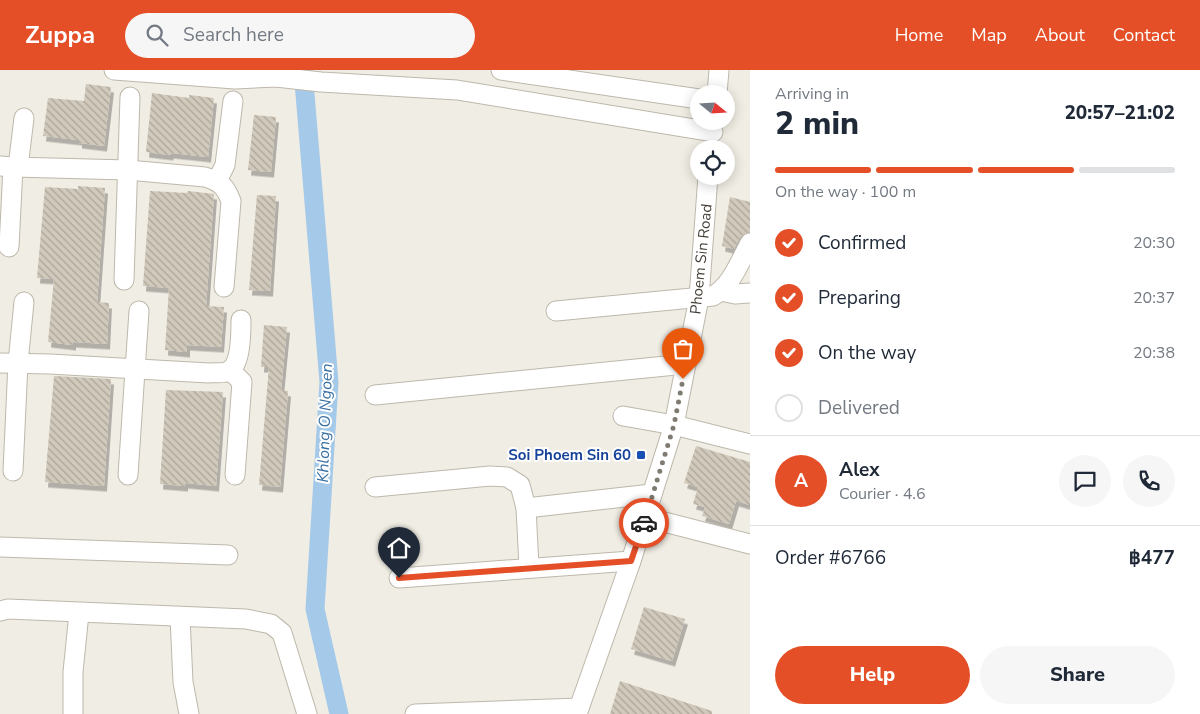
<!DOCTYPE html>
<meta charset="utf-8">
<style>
body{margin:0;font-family:"Nunito Sans",sans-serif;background:#f6f6f7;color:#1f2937;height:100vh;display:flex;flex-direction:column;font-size:19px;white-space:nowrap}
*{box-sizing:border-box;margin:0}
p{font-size:16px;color:#747a83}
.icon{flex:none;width:28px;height:28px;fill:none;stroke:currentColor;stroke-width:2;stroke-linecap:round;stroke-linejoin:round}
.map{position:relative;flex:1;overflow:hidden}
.panel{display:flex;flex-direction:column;background:#fff;width:450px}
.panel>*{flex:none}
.needle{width:32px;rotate:108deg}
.buttons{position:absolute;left:690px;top:15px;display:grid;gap:10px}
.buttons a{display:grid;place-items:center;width:45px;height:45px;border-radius:50%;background:#fff;box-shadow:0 2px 12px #0003;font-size:25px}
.pin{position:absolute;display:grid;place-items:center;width:42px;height:42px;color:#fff;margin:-51px -21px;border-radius:50% 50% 50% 0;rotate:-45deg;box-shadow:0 0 5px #0007}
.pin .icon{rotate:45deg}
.courier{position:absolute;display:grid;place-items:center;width:50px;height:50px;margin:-25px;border:4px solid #e54f27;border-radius:50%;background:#fff;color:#222;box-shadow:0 1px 6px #0007}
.head em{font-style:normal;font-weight:800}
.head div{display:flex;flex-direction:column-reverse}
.head{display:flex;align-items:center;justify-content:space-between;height:85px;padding:0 25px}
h1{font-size:32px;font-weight:800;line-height:38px}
.bar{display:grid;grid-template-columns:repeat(4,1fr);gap:8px 5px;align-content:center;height:60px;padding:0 25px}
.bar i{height:6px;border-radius:4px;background:#e0e1e3}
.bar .selected{background:#e54f27}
.bar p{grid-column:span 4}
.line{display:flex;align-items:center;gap:12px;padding:0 25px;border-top:1px solid #e0e1e3}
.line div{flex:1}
.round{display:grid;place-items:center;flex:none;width:52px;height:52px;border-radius:26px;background:#f6f6f7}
ol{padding:0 25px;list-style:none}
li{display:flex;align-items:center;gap:15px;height:55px}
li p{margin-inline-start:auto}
li .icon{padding:5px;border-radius:50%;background:#e54f27;color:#fff;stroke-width:4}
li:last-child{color:#747a83}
li i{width:28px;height:28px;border:2px solid #e0e1e3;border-radius:50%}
.action{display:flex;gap:10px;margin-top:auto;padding:10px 25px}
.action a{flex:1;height:58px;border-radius:30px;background:#e54f27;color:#fff;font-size:20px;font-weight:800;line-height:58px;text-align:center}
.action a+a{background:#f6f6f7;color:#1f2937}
header{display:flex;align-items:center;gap:30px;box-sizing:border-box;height:70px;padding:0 25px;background:#e54f27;color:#fff}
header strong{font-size:24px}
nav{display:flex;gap:28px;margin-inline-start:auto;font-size:18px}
.search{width:350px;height:45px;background:#f6f6f7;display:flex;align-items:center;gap:12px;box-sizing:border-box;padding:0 18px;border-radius:28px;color:#747a83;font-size:19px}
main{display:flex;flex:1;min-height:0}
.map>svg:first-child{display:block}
</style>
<header>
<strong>Zuppa</strong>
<div class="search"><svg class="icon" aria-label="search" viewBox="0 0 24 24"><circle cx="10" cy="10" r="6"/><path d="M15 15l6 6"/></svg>Search here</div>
<nav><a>Home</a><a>Map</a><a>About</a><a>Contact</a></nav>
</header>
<main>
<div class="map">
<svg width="750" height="644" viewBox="0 0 750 644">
<defs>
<pattern id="building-back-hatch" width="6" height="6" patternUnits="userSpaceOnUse" patternTransform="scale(1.25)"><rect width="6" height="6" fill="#d1c9bb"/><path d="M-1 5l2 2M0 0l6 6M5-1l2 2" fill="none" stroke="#aba599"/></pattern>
<filter id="shadow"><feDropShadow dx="3" dy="5.5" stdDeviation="0" flood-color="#0004"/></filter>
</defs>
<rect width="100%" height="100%" fill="#f0ede4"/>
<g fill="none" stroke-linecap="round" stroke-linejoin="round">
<!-- canal -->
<path stroke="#a5c9e8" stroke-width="19" d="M303,0L329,312L315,539L339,644"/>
</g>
<!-- building -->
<g fill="url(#building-back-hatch)" filter="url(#shadow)">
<path d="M86,14L111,17L104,76L79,73V70L43,66L48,28L84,31Z"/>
<path d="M152,23L189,28V25L214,28L208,87L171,83L170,85L146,82Z"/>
<path d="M254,45L276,47L271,102L248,100Z"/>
<path d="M78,116L105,118L97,232L109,233L107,274L73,272V275L48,272L54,209L37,208L45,117L78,119Z"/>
<path d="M150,121L187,123L188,121L214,124L206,236L224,237L221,277L187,275V282L165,280L169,218L143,216Z"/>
<path d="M257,125L276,126L270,221L249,220Z"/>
<path d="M730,127L750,132V161L740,167L734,179L722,176Z"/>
<path d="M264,255L287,257L281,320L288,321L280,417L259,415L269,297H261Z"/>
<path d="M54,306L111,309L104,416L45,412Z"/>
<path d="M166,320L223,322L216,416L185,413V416L160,414Z"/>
<path d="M696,376L750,392V435L736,431L729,454L702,446L705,437L693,434L698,417L684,413Z"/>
<path d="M644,537L685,549L672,591L631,579Z"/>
<path d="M620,611L712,641V644H610Z"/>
</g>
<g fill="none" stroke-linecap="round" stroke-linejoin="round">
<!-- minor casing -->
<g stroke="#beb8ab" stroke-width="21">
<g id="minor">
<path d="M114,0L235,9L276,7L321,12L457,20L713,62"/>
<path d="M501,0L699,29"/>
<path d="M717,24L719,0"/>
<path d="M0,96L13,97L9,177"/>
<path d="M13,97L128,100L205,107C221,112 225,116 231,131L224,217"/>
<path d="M18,97L24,48"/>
<path d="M217,111L225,95L233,31"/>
<path d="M124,210L130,27"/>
<path d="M721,221L735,224L750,223"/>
<path d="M556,241L713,226C732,215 740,191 750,173"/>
<path d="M0,293L50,294L209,303C215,302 224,304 229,301C241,294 241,263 241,250"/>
<path d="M230,300L242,312L235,405"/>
<path d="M375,325L686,294"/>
<path d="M623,346L674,355L750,374"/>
<path d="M13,401L18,293L24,232"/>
<path d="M128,405L139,241"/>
<path d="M375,417L490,406L507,407L520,415L526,438L529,497"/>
<path d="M526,438L652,424"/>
<path d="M645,447L750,474"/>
<path d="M0,477L228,485"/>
<path d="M399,508L631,491"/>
<path d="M0,541L8,539L246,549L271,554L282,563L307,644"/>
<path d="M180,547L183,612L189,644"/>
<path d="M73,644V602L79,543"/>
<path d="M415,644L579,638"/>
<path d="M577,644L631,491L674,355L699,228L708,106"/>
</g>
</g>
<!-- minor -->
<use href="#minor" stroke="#fff" stroke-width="19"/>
</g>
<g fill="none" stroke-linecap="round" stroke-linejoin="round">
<!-- done -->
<path stroke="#7f7b72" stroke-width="5" stroke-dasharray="0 9" d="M644,453L674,355L683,309"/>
<!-- route -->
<path stroke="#e54f27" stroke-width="6" d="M399,508L631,491L644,453"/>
</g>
<!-- markers -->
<rect fill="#1a4fb4" stroke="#fff" stroke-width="2" x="636" y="380" width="10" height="10" rx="2.5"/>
<g text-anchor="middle" stroke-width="4" stroke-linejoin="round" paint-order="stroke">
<!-- street labels -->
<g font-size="15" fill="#423e35" stroke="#fff">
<text transform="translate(701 189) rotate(-84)" y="5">Phoem Sin Road</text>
</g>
<!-- transit labels -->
<g font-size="15" font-weight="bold" fill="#164399" stroke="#fff" text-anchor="end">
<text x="631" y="390">Soi Phoem Sin 60</text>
</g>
<!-- water labels -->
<g font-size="16" font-style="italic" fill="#3970a3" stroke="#fff">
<text transform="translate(324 353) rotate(-88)" y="6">Khlong O Ngoen</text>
</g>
</g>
</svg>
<div class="buttons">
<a><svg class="needle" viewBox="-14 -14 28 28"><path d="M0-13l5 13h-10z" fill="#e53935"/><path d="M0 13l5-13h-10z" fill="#747a83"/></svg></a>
<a><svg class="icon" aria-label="locate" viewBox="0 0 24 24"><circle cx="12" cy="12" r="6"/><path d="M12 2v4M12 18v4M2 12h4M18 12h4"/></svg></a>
</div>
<div class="pin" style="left:683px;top:309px;background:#ea580c"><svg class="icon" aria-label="bag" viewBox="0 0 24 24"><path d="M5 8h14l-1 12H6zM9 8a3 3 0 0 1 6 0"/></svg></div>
<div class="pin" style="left:399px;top:508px;background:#1f2937"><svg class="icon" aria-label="home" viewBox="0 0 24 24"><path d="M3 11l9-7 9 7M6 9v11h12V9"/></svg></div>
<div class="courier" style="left:644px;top:453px"><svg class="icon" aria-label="car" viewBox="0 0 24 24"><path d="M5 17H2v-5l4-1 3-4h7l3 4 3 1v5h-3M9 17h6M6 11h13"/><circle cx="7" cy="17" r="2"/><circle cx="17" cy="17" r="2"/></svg></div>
</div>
<section class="panel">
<div class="head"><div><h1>2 min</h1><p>Arriving in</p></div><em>20:57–21:02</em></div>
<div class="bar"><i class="selected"></i><i class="selected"></i><i class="selected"></i><i></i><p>On the way · 100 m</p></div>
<ol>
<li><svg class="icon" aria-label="check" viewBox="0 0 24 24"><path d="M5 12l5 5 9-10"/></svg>Confirmed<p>20:30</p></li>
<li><svg class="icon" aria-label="check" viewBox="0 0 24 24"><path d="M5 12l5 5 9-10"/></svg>Preparing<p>20:37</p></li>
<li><svg class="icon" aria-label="check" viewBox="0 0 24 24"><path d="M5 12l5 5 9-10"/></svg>On the way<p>20:38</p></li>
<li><i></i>Delivered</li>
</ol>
<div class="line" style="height:90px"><b class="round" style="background:#e54f27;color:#fff">A</b><div><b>Alex</b><p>Courier · 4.6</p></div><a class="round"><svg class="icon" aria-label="chat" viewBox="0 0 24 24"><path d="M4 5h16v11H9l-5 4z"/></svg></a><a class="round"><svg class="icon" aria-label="phone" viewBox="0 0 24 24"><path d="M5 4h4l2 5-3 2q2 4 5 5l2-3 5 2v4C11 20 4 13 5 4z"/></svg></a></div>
<div class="line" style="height:65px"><div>Order #6766</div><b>฿477</b></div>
<div class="action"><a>Help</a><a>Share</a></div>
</section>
</main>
